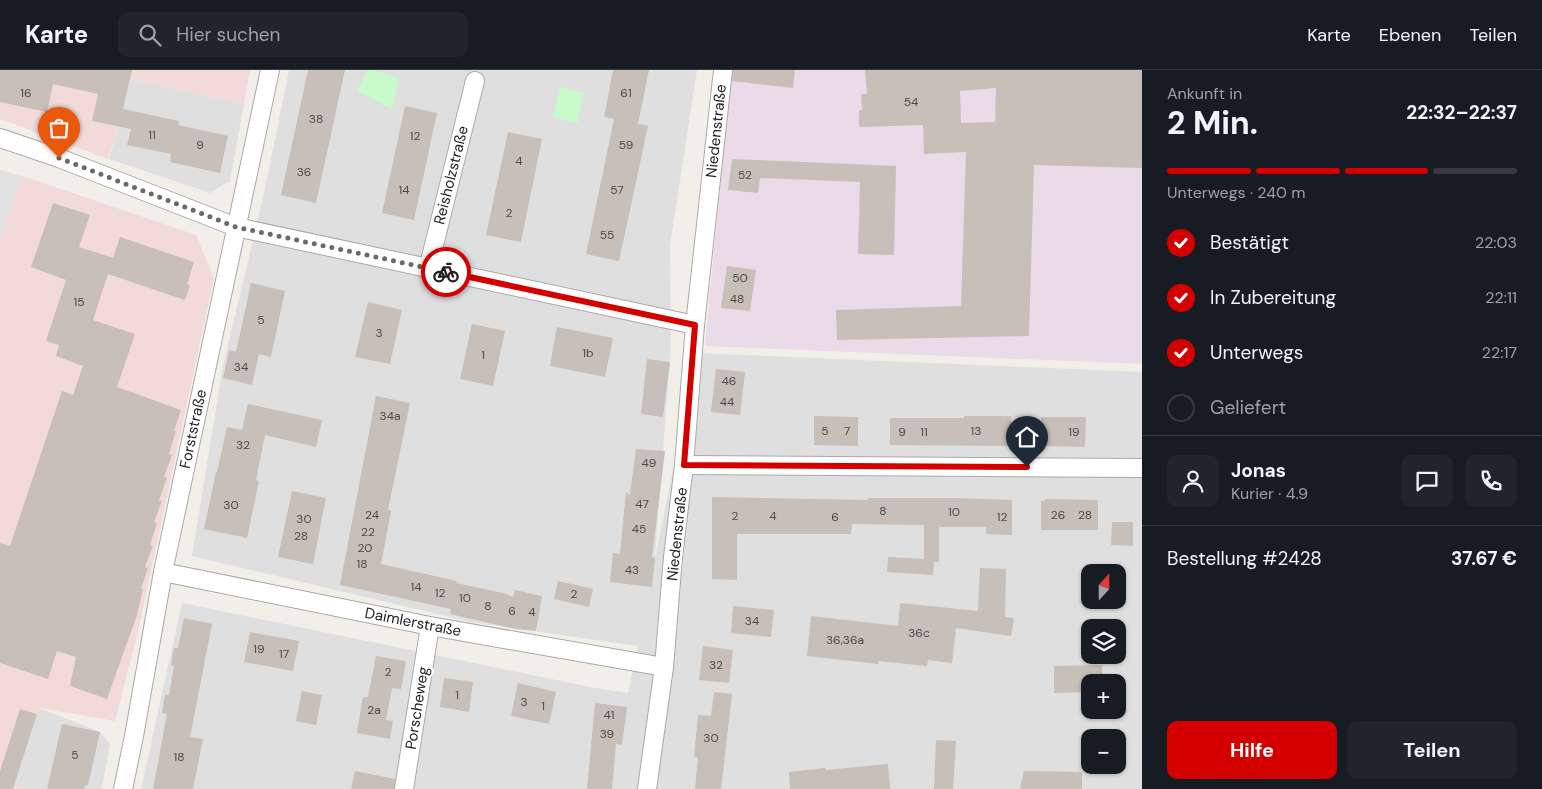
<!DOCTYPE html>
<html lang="de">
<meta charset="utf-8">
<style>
body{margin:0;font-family:"DM Sans",sans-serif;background:#20242c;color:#f1f3f6;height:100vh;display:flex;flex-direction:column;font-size:19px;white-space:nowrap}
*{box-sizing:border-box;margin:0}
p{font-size:16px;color:#9ea1a6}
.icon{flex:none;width:28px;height:28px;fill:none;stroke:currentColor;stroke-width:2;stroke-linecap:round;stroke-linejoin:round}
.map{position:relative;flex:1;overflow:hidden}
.drawer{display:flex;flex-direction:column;background:#171b24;width:400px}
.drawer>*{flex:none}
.needle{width:32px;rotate:21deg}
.fabs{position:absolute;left:1081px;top:494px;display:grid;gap:10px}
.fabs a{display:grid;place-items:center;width:45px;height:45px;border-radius:10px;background:#171b24;box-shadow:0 1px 4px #0004;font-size:25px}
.pin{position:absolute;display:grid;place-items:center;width:42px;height:42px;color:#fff;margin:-51px -21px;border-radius:50% 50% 50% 0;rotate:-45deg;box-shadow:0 0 5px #0007}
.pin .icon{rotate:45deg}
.courier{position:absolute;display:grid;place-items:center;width:50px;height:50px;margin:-25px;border:4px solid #d40000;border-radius:50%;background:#fff;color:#222;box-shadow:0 1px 6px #0007}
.headline em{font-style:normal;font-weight:700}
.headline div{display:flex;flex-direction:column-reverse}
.headline{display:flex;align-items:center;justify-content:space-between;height:85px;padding:0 25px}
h1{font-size:32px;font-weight:700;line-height:38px}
.bar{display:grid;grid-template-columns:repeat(4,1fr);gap:8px 5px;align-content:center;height:60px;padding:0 25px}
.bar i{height:6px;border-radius:4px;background:#363941}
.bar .selected{background:#d40000}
.bar p{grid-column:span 4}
.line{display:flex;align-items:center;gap:12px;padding:0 25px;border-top:1px solid #363941}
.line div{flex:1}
.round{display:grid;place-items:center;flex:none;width:52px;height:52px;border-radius:10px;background:#20242c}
ol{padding:0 25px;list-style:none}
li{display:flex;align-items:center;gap:15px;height:55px}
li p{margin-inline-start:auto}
li .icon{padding:5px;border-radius:50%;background:#d40000;color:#fff;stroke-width:4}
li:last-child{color:#9ea1a6}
li i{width:28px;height:28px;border:2px solid #363941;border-radius:50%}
.action{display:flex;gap:10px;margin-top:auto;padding:10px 25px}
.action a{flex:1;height:58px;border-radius:10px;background:#d40000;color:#fff;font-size:20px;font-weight:700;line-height:58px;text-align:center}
.action a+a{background:#20242c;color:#f1f3f6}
header{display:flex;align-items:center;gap:30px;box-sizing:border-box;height:70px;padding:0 25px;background:#171b24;border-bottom:1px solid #363941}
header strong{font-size:24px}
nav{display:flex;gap:28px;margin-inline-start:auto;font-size:18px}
.search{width:350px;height:45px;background:#20242c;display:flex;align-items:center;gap:12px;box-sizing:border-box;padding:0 18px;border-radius:10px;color:#9ea1a6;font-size:19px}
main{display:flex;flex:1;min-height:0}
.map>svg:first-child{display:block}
</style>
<header>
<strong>Karte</strong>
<div class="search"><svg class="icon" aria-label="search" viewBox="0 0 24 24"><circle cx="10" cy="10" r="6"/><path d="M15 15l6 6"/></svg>Hier suchen</div>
<nav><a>Karte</a><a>Ebenen</a><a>Teilen</a></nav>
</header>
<main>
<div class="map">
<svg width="1142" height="719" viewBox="0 0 1142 719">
<rect width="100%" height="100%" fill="#f2efe9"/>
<!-- residential -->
<g fill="#e0dfdf" fill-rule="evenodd">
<path d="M289,0H697L670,176L671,275L655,488L697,283L1142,302V719H141L182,533L590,617L628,623L638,576L471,552L192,486L223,296L263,128ZM1090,502H1118V530H1090ZM1090,558H1118V585H1090ZM1090,612H1118V640H1090ZM1090,668H1118V695H1090Z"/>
<path d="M130,9L244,34L230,111L210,123L109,89L119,57Z"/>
<path d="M39,638L100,662L110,674L102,719H23L12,715Z"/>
</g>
<!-- commercial -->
<g fill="#f2dad9">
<path d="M0,0H250L244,34L130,9L119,57L108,89L0,49Z"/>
<path d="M0,100L29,108L196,165L214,208L137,566L115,651L39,638L12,715L23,719H0Z"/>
</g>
<!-- industrial -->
<path fill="#ebdbe8" d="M731,0H1142V294L705,276Z"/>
<!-- park -->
<g fill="#c8facc">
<path d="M367,0H374L399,8L392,39L357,21Z"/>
<path d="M560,17L584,23L577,53L553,47Z"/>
</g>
<!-- parking -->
<path fill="#e2e2e2" d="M0,100L21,107L0,169Z"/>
<!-- building -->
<g fill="#c7bfb8" fill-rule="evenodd">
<path d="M0,0H132L123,39L179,51L178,55L228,66L220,103L170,92L171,84L127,75L131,59L92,51L98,24L53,14L47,42L0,32Z"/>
<path d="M308,0H345L316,133L281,125Z"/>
<path d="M613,0H649L638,54L648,56L619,191L586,184L614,49L604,47Z"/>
<path d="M733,0H795L793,18L732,11Z"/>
<path d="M865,0H1142V98L1034,95L1029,266L837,270L836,240L961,236L966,82L924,84L923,55L859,57V40H862L861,24H867ZM996,18L995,52L961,53L960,21Z"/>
<path d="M405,36L437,43L414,150L382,143Z"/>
<path d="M508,62L542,69L521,172L486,165Z"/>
<path d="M732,89L896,96L894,185L858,184L860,112L760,108L758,123L728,120Z"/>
<path d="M53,133L90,145L79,177L113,188L120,167L194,192L187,214L190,215L185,230L108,204L93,250L135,264L117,317L181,340L174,361H176L169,384L172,385L164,407L167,408L159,430L162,431L154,452L157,453L150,475L153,476L145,497L148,498L141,519H143L137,545L107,629L70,616L76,587L57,581L48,609L0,593V473L10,476L62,321L73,325L83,296L56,286L59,275L46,271L66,210L31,197Z"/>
<path d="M727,196L756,200L750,241L721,238Z"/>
<path d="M251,213L285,221L271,287L259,284L252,315L223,308L229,280L236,282Z"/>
<path d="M368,232L402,240L390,294L355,287Z"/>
<path d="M472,254L505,261L493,316L460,309Z"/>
<path d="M557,257L613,268L605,307L550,296Z"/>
<path d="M647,289L670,292L663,347L641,344Z"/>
<path d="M716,299L745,302L740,345L711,342Z"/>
<path d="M376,326L410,333L388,440L391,441L381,494L457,511L456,513L503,523L513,527L515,520L542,526L536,561L516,559L450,544L451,539L340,515Z"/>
<path d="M248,334L322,350L316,377L265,365L256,410L259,411L247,468L204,459L216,402H217L227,357L242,360Z"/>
<path d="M814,346L858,347V376L814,375Z"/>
<path d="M964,346H1011V376L890,375V348H964Z"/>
<path d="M1041,347H1086L1085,377L1041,376Z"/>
<path d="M636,379L665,381L652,487L655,488L652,517L610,512L613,483L620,484L626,422L630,425Z"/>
<path d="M292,421L326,428L313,494L278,487Z"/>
<path d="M712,427L868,430V428H955L1012,430V465L986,464V457H939V492H934L933,505L887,502L888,487L924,489V455L852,454L851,464H737V510L712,509Z"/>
<path d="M1045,429L1098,430V460H1041V431H1045Z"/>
<path d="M1112,452H1133V476L1111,475Z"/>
<path d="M980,498L1006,499L1005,547L1014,548L1011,566L956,558L952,593L928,590L927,596L878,591V594L807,586L811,546L898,556L900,533L978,541Z"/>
<path d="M558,511L593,519L589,537L554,529Z"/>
<path d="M733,536L774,540L771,567L731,563Z"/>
<path d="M184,548L212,554L190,667L203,669L193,719H153L167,644L162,643L165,625H169L174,596L171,595L174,578H178Z"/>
<path d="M250,562L299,571L293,601L244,592Z"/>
<path d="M703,576L733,580L729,613L699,610Z"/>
<path d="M376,586L406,591L401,619L392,618L386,650L393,651L390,669L357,663L363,627H368Z"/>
<path d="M1102,595L1103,612H1090V622L1054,623V596Z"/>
<path d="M444,608L473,612L469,642L440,637Z"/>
<path d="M518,613L556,622L549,654L511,646Z"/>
<path d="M302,621L322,625L316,655L296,651Z"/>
<path d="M714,622L732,624L721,719H695L698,688L694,687L698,645L711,646Z"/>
<path d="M595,633L627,637L622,675L616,674L612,719H587Z"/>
<path d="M20,639L37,644L13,719H0V701Z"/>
<path d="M62,654L100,662L88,715H85L84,719H47Z"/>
<path d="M936,670L956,671L953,719H934Z"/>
<path d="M888,694L890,719H790L789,702L825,698L826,700Z"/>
<path d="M355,701L395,709L394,719H351Z"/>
<path d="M1024,701L1082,702V719H1020Z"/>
</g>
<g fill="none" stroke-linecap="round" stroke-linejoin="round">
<!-- minor casing -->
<g stroke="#a9a9a9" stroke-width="20">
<g id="minor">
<path d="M0,68L59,88L236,157L695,255"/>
<path d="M428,199L475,11"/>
<path d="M684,395L1142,398"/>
<path d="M163,502L430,556L664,597"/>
<path d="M123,719L134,666L163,502L270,0"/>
<path d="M404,719L430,556"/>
<path d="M647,719L664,597L673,487L684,395L695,255L723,0"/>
</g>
</g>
<!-- minor -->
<use href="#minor" stroke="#fff" stroke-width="18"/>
</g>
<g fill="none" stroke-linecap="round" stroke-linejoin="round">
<!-- done -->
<path stroke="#6b6a68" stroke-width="5" stroke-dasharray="0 9" d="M59,88L236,157L446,202"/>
<!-- route -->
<path stroke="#d40000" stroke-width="6" d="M446,202L695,255L684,395L1027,397"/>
</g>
<g text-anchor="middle" stroke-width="4.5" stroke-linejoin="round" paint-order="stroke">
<!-- number labels -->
<g font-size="12" fill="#4b4948">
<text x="26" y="27">16</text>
<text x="626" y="27">61</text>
<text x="911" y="36">54</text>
<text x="316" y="53">38</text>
<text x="152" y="69">11</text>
<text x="415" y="70">12</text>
<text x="200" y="79">9</text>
<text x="626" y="79">59</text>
<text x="519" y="95">4</text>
<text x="304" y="106">36</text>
<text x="745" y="109">52</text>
<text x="404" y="124">14</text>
<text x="617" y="124">57</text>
<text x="509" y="147">2</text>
<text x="607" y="169">55</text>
<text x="740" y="212">50</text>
<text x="737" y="233">48</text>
<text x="79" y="236">15</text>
<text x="261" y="254">5</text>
<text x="379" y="267">3</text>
<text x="588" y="287">1b</text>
<text x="483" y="289">1</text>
<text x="241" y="301">34</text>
<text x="729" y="315">46</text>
<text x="727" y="336">44</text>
<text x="390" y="350">34a</text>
<text x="825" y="365">5</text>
<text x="847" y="365">7</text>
<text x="976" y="365">13</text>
<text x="902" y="366">9</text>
<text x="924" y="366">11</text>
<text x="1074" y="366">19</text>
<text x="243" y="379">32</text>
<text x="649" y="397">49</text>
<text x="642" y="438">47</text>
<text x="231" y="439">30</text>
<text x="883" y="445">8</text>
<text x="954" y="446">10</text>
<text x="372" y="449">24</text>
<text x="1058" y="449">26</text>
<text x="1085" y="449">28</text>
<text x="735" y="450">2</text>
<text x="773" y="450">4</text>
<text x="835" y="451">6</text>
<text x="1002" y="451">12</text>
<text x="304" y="453">30</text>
<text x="639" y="463">45</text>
<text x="368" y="466">22</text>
<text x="301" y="470">28</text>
<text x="365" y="482">20</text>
<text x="362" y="498">18</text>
<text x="632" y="504">43</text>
<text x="416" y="521">14</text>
<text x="440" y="527">12</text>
<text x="574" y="528">2</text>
<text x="465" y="532">10</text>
<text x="488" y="540">8</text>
<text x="512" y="545">6</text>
<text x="532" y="546">4</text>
<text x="752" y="555">34</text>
<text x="919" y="567">36c</text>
<text x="845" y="574">36,36a</text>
<text x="259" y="583">19</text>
<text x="284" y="588">17</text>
<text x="716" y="599">32</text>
<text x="388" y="606">2</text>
<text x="457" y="629">1</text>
<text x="524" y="636">3</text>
<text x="543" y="640">1</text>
<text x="374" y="644">2a</text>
<text x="609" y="649">41</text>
<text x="607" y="668">39</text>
<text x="711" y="672">30</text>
<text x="75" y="689">5</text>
<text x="179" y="691">18</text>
</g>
<!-- street labels -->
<g font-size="15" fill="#222" stroke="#fff">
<text transform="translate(716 61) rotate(-84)" y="5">Niedenstraße</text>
<text transform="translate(451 105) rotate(-76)" y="5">Reisholzstraße</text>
<text transform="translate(193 359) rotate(-78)" y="5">Forststraße</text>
<text transform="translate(677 464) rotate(-84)" y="5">Niedenstraße</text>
<text transform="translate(413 552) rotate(11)" y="5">Daimlerstraße</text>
<text transform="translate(417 638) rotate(-81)" y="5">Porscheweg</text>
</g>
</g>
</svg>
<div class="fabs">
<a><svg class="needle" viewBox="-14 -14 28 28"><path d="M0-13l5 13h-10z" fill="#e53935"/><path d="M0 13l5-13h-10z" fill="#9ea1a6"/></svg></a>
<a><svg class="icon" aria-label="layers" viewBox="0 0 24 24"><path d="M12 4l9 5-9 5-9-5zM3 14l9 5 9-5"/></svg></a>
<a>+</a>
<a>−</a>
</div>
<div class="pin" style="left:59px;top:88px;background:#ea580c"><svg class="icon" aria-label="bag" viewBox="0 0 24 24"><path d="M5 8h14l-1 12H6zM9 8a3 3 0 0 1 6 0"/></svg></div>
<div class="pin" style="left:1027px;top:397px;background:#1f2937"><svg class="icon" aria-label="home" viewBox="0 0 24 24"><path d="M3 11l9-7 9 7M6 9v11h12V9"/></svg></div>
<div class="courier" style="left:446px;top:202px"><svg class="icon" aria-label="bike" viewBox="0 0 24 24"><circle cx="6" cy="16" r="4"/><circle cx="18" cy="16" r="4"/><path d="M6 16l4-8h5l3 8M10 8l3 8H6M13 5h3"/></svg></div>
</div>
<section class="drawer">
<div class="headline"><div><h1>2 Min.</h1><p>Ankunft in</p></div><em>22:32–22:37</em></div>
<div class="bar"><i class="selected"></i><i class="selected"></i><i class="selected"></i><i></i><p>Unterwegs · 240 m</p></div>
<ol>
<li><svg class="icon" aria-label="check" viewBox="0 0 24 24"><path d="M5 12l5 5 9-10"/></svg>Bestätigt<p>22:03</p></li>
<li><svg class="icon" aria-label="check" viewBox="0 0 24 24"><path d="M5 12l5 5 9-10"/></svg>In Zubereitung<p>22:11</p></li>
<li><svg class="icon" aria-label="check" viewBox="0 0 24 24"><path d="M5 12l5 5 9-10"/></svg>Unterwegs<p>22:17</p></li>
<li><i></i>Geliefert</li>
</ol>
<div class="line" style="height:90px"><a class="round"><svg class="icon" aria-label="person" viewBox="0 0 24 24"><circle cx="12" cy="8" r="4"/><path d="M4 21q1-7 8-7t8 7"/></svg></a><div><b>Jonas</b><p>Kurier · 4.9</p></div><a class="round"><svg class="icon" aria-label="chat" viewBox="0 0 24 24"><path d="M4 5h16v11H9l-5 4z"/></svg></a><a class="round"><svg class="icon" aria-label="phone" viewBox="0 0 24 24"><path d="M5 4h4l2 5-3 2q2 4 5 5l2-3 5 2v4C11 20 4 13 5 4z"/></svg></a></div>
<div class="line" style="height:65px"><div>Bestellung #2428</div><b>37.67 €</b></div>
<div class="action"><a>Hilfe</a><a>Teilen</a></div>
</section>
</main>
